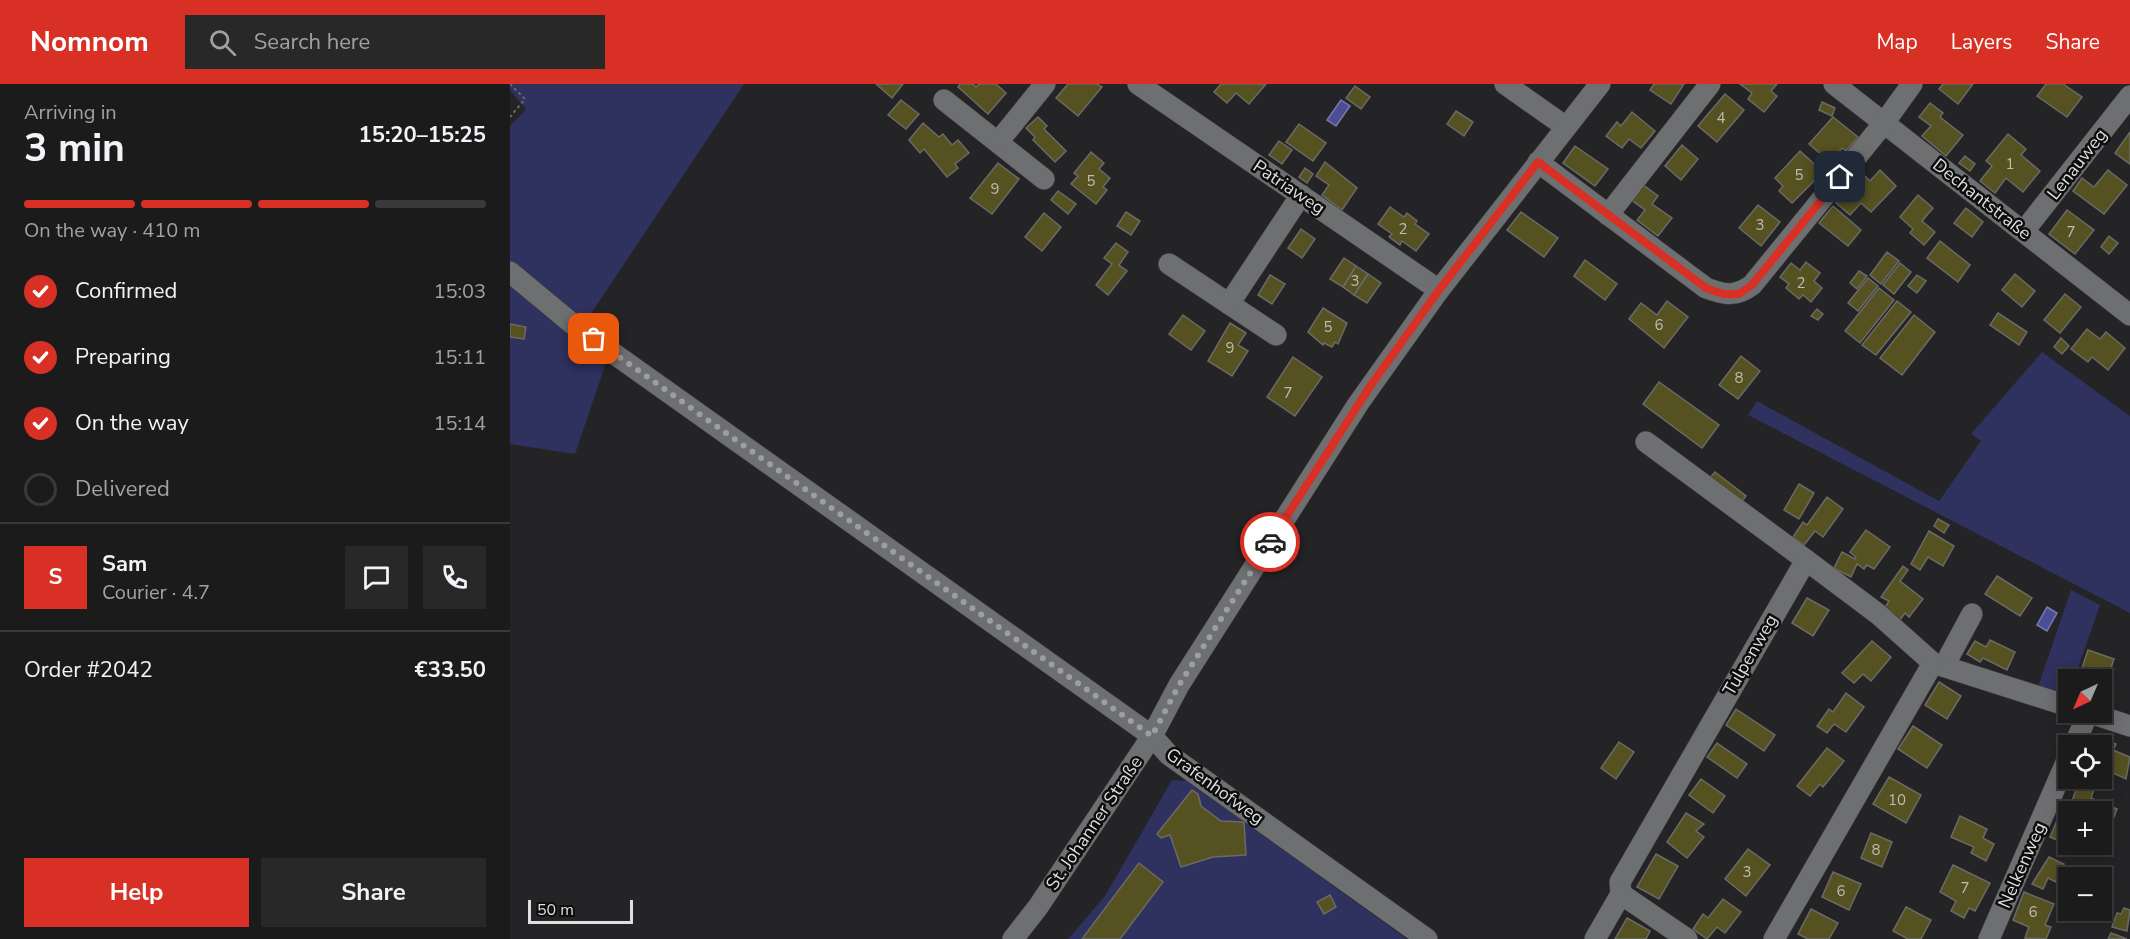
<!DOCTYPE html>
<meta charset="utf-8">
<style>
body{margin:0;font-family:"Nunito Sans",sans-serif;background:#282829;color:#f1f3f6;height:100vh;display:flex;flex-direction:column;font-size:22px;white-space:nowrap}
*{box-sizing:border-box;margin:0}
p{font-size:20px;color:#a0a1a3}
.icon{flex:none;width:33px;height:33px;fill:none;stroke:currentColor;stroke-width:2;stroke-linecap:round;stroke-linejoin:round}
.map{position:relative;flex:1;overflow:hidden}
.panel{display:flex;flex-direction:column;background:#1b1b1c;width:510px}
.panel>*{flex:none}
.needle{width:39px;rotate:224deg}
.fabs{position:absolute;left:1548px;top:585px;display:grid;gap:12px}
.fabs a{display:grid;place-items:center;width:54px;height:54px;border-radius:0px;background:#1b1b1c;box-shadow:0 3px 15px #0003,0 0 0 2px #39393b;font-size:30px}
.scale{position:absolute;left:18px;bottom:15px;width:105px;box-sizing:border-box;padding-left:6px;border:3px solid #dedfe0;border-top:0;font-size:16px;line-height:21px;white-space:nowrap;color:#dedfe0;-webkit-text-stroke:4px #0d0d0e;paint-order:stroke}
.pin{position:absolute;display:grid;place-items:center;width:51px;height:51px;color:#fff;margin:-26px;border-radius:12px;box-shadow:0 3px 9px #0006}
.courier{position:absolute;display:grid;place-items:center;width:60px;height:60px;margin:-30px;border:4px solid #d93025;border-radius:50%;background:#fff;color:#222;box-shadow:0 2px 8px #0007}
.overview em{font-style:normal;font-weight:700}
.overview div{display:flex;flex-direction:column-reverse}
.overview{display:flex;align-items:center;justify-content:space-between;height:102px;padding:0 24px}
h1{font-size:39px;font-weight:700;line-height:45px}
.bar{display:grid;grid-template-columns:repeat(4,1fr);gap:9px 6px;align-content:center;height:72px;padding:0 24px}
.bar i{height:8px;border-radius:4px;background:#39393b}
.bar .active{background:#d93025}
.bar p{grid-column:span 4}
.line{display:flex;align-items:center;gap:15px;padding:0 24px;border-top:2px solid #39393b}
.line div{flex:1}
.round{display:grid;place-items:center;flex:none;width:63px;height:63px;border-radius:0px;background:#282829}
ol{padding:0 24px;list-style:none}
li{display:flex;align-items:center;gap:18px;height:66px}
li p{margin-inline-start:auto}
li .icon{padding:6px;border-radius:50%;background:#d93025;color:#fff;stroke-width:4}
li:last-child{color:#a0a1a3}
li i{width:33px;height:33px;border:3px solid #39393b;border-radius:50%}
.cta{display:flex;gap:12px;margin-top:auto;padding:12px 24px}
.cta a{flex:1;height:69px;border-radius:0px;background:#d93025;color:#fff;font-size:24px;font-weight:700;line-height:69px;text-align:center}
.cta a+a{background:#282829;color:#f1f3f6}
header{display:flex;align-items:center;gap:36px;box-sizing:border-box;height:84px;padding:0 30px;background:#d93025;color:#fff}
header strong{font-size:28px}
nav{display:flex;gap:33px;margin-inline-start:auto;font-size:21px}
.search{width:420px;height:54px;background:#282829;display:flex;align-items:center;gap:15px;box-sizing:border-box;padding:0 21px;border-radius:0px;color:#a0a1a3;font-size:22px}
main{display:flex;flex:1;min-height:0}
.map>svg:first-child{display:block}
</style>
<header>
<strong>Nomnom</strong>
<div class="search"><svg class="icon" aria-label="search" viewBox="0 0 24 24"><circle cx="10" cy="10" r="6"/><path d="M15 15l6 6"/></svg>Search here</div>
<nav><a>Map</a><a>Layers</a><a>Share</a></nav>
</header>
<main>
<section class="panel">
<div class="overview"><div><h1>3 min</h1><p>Arriving in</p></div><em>15:20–15:25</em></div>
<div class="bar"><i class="active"></i><i class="active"></i><i class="active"></i><i></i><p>On the way · 410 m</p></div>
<ol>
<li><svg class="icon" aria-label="check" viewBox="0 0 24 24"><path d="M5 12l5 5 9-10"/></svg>Confirmed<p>15:03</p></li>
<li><svg class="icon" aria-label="check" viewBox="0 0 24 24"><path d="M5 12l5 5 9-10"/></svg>Preparing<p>15:11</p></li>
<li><svg class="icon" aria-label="check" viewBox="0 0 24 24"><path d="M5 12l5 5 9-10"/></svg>On the way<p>15:14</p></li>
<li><i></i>Delivered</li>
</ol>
<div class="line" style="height:108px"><b class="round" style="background:#d93025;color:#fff">S</b><div><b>Sam</b><p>Courier · 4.7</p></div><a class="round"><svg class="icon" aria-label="chat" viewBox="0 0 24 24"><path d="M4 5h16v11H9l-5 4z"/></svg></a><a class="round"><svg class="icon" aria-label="phone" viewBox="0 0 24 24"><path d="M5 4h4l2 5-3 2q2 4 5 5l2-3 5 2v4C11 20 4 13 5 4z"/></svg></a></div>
<div class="line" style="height:78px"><div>Order #2042</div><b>€33.50</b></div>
<div class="cta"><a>Help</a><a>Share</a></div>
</section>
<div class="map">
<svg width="1620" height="855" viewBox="0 0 1620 855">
<rect width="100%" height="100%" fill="#242426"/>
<!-- green -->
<g fill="#2f315e">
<path d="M0,0H234L78,234L103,258L65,370L0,360V42L16,25L0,6Z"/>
<path d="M1532,268L1620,332V529L1238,331L1247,317L1429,417L1471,357L1461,350Z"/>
<path d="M1561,506L1590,521L1564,595L1558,596V612L1528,603Z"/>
<path d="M662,696L677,697L897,855H558L595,812Z"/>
</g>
<!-- water -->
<g fill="#4b4e95" stroke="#777aac" stroke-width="1.5">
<path d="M831,16L840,22L826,42L817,36Z"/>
<path d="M1537,523L1547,529L1537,547L1527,541Z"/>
</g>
<!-- building -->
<g fill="#565120" stroke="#6a6a67" stroke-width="1.5">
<path d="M366,0H393L382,14Z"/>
<path d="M450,0H463L466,3L469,0H486L496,9L478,30L448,3Z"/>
<path d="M558,0H587L592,3L568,32L546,14Z"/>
<path d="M711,0H756L739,20L726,9L717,19L704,8Z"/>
<path d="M1144,0H1174L1161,20L1140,6Z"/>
<path d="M1230,0H1267L1261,7L1267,12L1254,28L1238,15L1242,9Z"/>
<path d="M1433,0H1463L1448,20L1429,5Z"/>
<path d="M1536,0H1553L1572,13L1557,33L1527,12Z"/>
<path d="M845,2L860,13L851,25L836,14Z"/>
<path d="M1215,10L1234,26L1207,58L1188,42Z"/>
<path d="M391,16L409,30L396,45L378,31Z"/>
<path d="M1312,18L1325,24L1322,32L1309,26Z"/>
<path d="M1420,19L1433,29L1430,33L1453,51L1436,72L1412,52L1421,42L1409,33Z"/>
<path d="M946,27L963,38L954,52L937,40Z"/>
<path d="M1122,28L1145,47L1131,64L1119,55L1112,64L1096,52L1107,38L1111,42Z"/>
<path d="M528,33L537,42L534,45L556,67L545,78L523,56L525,53L516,44Z"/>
<path d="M1323,33L1348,53L1336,67L1332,64L1320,78L1299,60Z"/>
<path d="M413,39L429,53L433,50L442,61L448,56L459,69L445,80L448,84L437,93L414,65L410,69L399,56Z"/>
<path d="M789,40L816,59L803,77L776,58Z"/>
<path d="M1620,48V80L1605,69Z"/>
<path d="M1498,50L1516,65L1511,71L1530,87L1513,108L1496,94L1485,109L1470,97L1482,82L1476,77Z"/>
<path d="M769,57L782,66L772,80L759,71Z"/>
<path d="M1172,61L1188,75L1171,96L1155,82Z"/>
<path d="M1065,62L1098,85L1085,102L1053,79Z"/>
<path d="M1290,67L1313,88L1282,119L1269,107L1273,102L1265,94Z"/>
<path d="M581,68L594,79L589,85L600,94L593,103L597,106L586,120L561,100L568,92L564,89Z"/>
<path d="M1455,72L1465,80L1460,87L1449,79Z"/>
<path d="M815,78L847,104L832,126L812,111L819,101L806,92Z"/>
<path d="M488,79L509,95L482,130L460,114Z"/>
<path d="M795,84L803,90L797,99L789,93Z"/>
<path d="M1370,86L1386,102L1361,128L1351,119L1340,131L1326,119L1352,89L1360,97Z"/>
<path d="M1598,86L1617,101L1594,130L1563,107L1572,94L1584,103Z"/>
<path d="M1132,100L1148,112L1142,120L1162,134L1148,152L1127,136L1135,126L1120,115Z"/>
<path d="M548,107L566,120L558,130L541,116Z"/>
<path d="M1408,111L1423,124L1412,137L1425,148L1414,161L1400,149L1403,145L1390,133Z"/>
<path d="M1248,121L1270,138L1251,162L1229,144Z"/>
<path d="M1323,122L1351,146L1338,162L1309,139Z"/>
<path d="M880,123L894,133L897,129L907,137L905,140L919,150L906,167L892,157L890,161L879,153L882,150L868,140Z"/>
<path d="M1456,124L1473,138L1462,153L1444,139Z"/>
<path d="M1557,126L1584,146L1565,170L1539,150Z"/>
<path d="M616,128L630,137L621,151L607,142Z"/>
<path d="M1011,128L1048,154L1034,173L997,146Z"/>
<path d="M534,129L551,143L532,167L515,153Z"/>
<path d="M791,145L805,155L792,174L778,164Z"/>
<path d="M1599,152L1608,159L1599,170L1591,163Z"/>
<path d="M1430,157L1460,181L1448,198L1417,174Z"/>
<path d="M606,159L618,168L609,181L617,187L598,211L586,201L602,180L594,174Z"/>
<path d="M1377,168L1389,177L1371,200L1360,191Z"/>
<path d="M834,174L846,182L833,203L820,195Z"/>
<path d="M1075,176L1107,200L1095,216L1064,192Z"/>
<path d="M1296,178L1310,189L1304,197L1312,204L1301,218L1293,211L1289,215L1276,204L1279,200L1270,193L1281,179L1290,186Z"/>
<path d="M1390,179L1401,188L1384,210L1373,201Z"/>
<path d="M846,182L858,190L844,211L833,203Z"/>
<path d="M1349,187L1357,192L1347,205L1340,199Z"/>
<path d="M858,190L871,199L857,219L844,211Z"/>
<path d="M1505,190L1525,207L1512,223L1492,206Z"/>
<path d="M760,191L775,200L762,220L748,211Z"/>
<path d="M1407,191L1416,197L1407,209L1398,202Z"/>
<path d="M1358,194L1368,202L1348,227L1338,219Z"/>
<path d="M1369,204L1384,216L1350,259L1335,247Z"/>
<path d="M1555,210L1571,223L1550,249L1534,236Z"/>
<path d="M1157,217L1178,233L1154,264L1119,235L1131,219L1147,231Z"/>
<path d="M1387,217L1401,228L1366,271L1352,261Z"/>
<path d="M813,224L837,239L828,260L825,258L822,263L814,259L813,261L798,248Z"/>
<path d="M1307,225L1313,230L1308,236L1301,232Z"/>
<path d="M1488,229L1517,248L1509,261L1480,241Z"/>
<path d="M673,231L695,247L681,266L659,250Z"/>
<path d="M1404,231L1425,248L1392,291L1370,274Z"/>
<path d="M720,239L736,249L728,261L738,267L722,292L698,277Z"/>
<path d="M0,240L16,243L14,255L0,253Z"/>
<path d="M1577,245L1590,255L1596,248L1615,264L1598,286L1582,273L1578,278L1561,265Z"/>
<path d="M1551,254L1559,262L1552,270L1544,263Z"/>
<path d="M1231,272L1250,287L1228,315L1209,301Z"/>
<path d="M783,273L812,293L785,332L757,313Z"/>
<path d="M1149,298L1209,341L1192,364L1133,320Z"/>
<path d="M1205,388L1236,412L1230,420L1198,396Z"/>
<path d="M1289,400L1304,409L1289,435L1274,426Z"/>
<path d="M1317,413L1333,425L1313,453L1305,447L1294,461L1283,453L1293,438L1297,441Z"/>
<path d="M1428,435L1439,441L1434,449L1424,442Z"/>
<path d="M1356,446L1380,463L1364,485L1357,481L1354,485L1347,480L1341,493L1324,484L1332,468L1345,475L1346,473L1340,468Z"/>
<path d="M1419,447L1444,462L1433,482L1418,473L1410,486L1401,480Z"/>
<path d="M1393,482L1398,486L1390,497L1413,515L1399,533L1395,529L1390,536L1374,525L1379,517L1371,513Z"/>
<path d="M1487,492L1522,514L1510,532L1475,510Z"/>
<path d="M1297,514L1319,526L1303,552L1282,539Z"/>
<path d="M1480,556L1505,568L1497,586L1473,574L1470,578L1457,570L1465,557L1476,563Z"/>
<path d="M1362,557L1381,573L1361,597L1353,590L1344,599L1332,589Z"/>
<path d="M1578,566L1604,575L1593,608L1592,596H1568Z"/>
<path d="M1429,598L1451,612L1437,635L1415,621Z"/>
<path d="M1336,609L1354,623L1336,648L1324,640L1317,649L1307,642L1319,625L1323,628Z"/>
<path d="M1226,625L1265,651L1254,667L1216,641Z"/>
<path d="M1403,642L1432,661L1417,684L1388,665Z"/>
<path d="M1590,653L1606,660L1603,666L1620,673L1616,695L1592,684L1596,675L1592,673V662H1586Z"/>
<path d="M1109,658L1124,668L1106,695L1091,684Z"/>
<path d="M1207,659L1237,680L1227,694L1197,673Z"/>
<path d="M1317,664L1334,677L1313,703L1310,700L1300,712L1287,702Z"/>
<path d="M1592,689L1598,692L1594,700L1587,697L1581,714L1607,725L1602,738L1592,734V728H1576L1561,720L1570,694H1592Z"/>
<path d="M1379,693L1411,711L1396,739L1363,720Z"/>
<path d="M1191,695L1215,712L1203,729L1179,711Z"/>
<path d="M682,706L688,710L691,722L711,737L734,738L736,771L703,773L671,783L660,751L651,754L647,750Z"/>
<path d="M1176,729L1194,740L1186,747L1194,753L1177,774L1157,758Z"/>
<path d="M1450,732L1477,745L1473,754L1484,760L1476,777L1461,769L1464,763L1441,753Z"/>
<path d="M1549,732L1558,736L1559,761L1540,753Z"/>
<path d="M1361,749L1382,758L1372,783L1351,774Z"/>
<path d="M1238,765L1260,781L1236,812L1215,795Z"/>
<path d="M1146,770L1168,782L1149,815L1127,803Z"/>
<path d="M1539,773L1554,780L1546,798L1538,794L1533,805L1522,800Z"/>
<path d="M629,779L653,798L610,855H572Z"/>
<path d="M1443,781L1480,799L1465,827L1459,824L1454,834L1441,827L1446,817L1430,808Z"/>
<path d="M1323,788L1351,800L1339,826L1312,813Z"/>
<path d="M1514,808L1544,820L1535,841L1541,843L1536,855L1515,854L1519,843L1503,836Z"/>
<path d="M820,811L826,823L814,830L807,818Z"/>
<path d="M1213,815L1231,828L1215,849L1207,843L1197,855L1183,845L1193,830L1198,834Z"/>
<path d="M1396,823L1421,836L1411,855H1398L1383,847Z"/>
<path d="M1614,824L1620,826L1617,847L1602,843L1607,829L1611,830Z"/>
<path d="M1301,825L1328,839L1319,855H1298L1288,850Z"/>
<path d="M1117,834L1140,847L1136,855H1105Z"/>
<path d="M1601,849L1617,855H1598Z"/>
</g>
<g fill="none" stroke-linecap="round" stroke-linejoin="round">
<!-- minor casing -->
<g stroke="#3f3f41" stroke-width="22">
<g id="minor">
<path d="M628,0L929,206"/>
<path d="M995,0L1056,43"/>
<path d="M1324,0L1620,231"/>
<path d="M434,16L534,95"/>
<path d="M488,58L535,0"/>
<path d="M1028,78L1196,204C1215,211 1226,213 1242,201L1374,39L1402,0"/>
<path d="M1098,131L1200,0"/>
<path d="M1514,147L1620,12"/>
<path d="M659,180L766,251"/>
<path d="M0,188L65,242L642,652L659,671L917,855"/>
<path d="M719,220L791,111"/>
<path d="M1136,358L1296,476"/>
<path d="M1434,582L1462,530"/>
<path d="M1577,628L1620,642"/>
<path d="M1564,662L1578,629"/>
<path d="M1111,810L1110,798L1296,476L1368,530L1423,579L1558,622"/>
<path d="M1111,810L1177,855"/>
<path d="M503,855L528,823L642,652L669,601L848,320L929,206L1090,0"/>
<path d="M1085,855L1111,810"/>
<path d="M1264,855L1423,579"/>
<path d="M1479,855L1558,674"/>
</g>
</g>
<!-- path -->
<path stroke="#69696b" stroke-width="2" stroke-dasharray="3 3" stroke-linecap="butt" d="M0,0L15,15L0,33"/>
<!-- minor -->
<use href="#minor" stroke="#6e6f71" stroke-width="21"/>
</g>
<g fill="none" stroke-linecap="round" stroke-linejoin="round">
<!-- done -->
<path stroke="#9d9e9f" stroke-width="6" stroke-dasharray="0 10.8" d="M84,255L642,652L669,601L760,458"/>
<!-- route -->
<path stroke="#d93025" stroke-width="8" d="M760,458L861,301L929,206L1028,78L1196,204L1213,210H1229L1242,201L1330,93"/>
</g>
<g text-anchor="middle" stroke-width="5" stroke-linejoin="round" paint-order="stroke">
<!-- number labels -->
<g font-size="15" fill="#bcbcb0">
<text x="1211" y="39">4</text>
<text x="1500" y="85">1</text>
<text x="1289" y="96">5</text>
<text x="581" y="102">5</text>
<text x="485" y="110">9</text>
<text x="1250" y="146">3</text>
<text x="893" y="150">2</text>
<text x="1561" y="153">7</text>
<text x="845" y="202">3</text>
<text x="1291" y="204">2</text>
<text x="1149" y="246">6</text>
<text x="818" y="248">5</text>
<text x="720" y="269">9</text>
<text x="1229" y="299">8</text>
<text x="778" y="314">7</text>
<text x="1387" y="721">10</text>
<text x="1366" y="771">8</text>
<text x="1237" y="793">3</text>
<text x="1455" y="809">7</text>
<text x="1331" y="812">6</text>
<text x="1523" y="833">6</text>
</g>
<!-- street labels -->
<g font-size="18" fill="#dedfe0" stroke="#0d0d0e">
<text transform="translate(1567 80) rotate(-52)" y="6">Lenauweg</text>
<text transform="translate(779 103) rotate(34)" y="6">Patriaweg</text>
<text transform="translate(1472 115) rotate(38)" y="6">Dechantstraße</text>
<text transform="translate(1240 571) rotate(-60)" y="6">Tulpenweg</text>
<text transform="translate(705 702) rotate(36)" y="6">Grafenhofweg</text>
<text transform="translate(584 739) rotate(-56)" y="6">St. Johanner Straße</text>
<text transform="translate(1512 781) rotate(-66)" y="6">Nelkenweg</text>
</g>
</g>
</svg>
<div class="fabs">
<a><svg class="needle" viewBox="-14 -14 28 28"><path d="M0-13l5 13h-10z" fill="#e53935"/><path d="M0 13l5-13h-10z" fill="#a0a1a3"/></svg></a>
<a><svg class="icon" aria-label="locate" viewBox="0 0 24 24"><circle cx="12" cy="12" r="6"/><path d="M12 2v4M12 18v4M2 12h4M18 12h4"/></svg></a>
<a>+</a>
<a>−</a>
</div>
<div class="scale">50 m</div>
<div class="pin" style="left:84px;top:255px;background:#ea580c"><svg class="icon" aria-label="bag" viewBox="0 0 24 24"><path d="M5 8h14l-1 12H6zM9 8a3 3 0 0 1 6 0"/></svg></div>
<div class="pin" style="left:1330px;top:93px;background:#1f2937"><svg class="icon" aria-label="home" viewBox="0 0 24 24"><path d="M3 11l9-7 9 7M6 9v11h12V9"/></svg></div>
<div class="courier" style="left:760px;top:458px"><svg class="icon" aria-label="car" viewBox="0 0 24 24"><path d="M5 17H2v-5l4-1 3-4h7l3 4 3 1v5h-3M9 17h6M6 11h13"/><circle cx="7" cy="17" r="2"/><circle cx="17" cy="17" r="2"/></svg></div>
</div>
</main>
